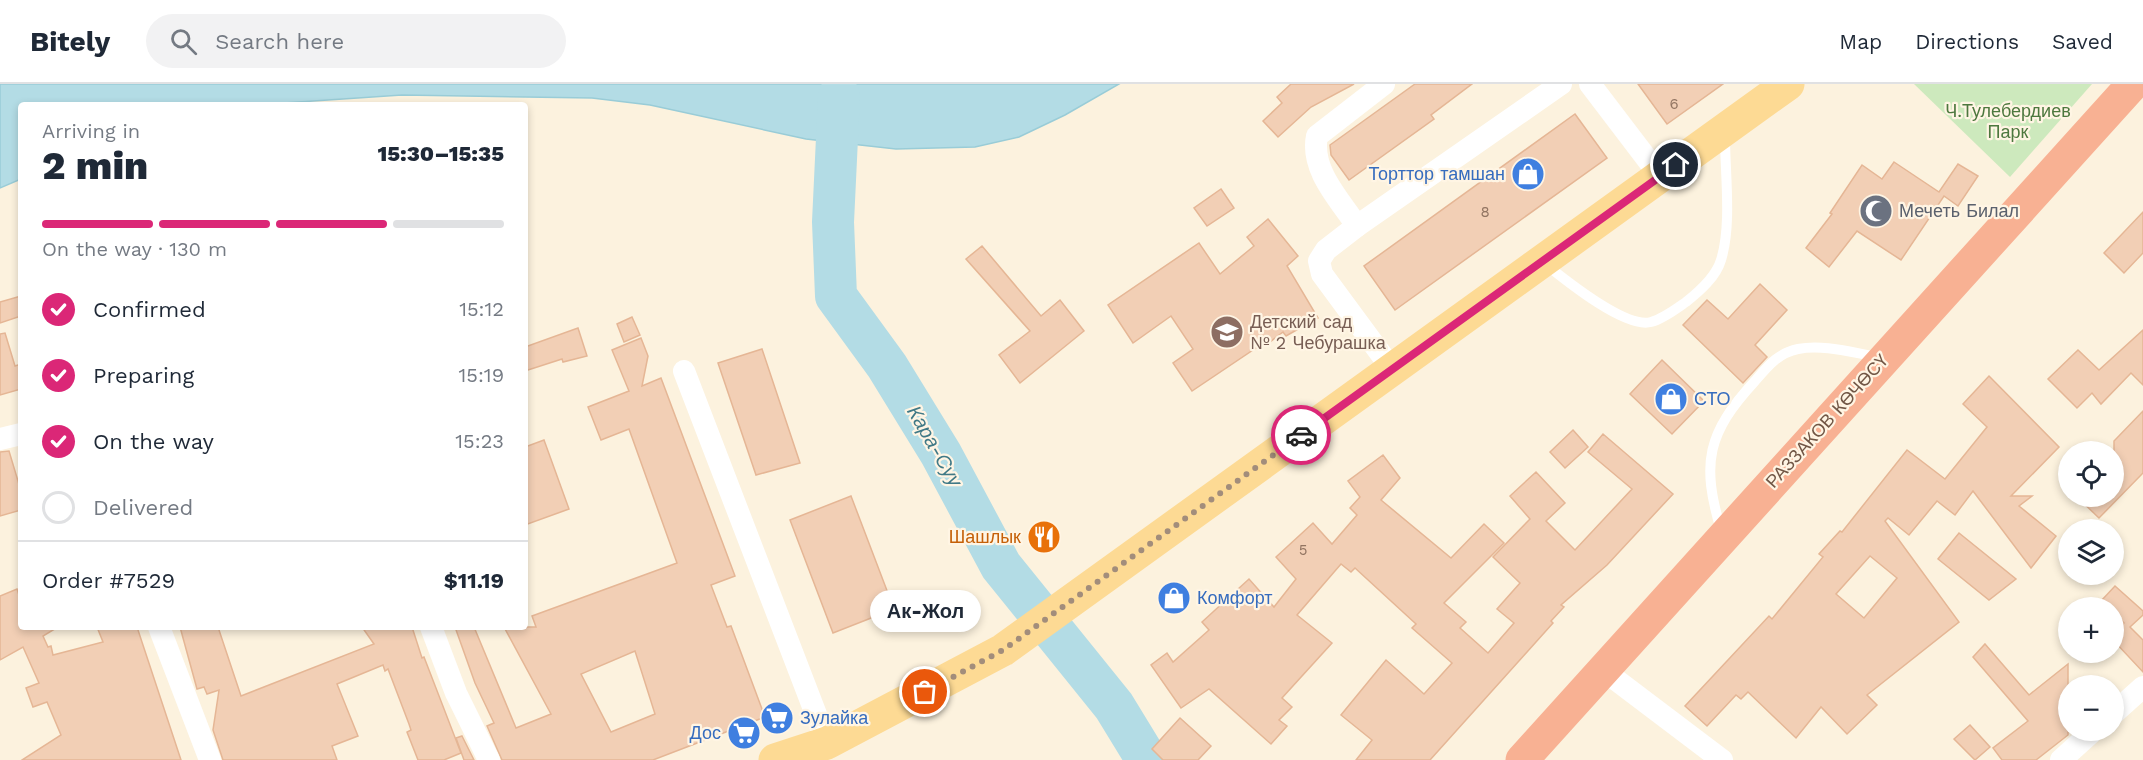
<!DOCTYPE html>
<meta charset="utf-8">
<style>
body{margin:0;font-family:"Work Sans",sans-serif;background:#f2f2f3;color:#1f2937;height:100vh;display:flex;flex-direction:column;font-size:22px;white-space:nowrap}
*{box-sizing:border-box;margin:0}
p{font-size:20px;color:#747a83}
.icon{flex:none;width:33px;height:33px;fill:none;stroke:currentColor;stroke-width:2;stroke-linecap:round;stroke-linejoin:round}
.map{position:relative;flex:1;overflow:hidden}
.panel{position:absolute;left:18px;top:18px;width:510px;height:528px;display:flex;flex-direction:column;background:#fff;border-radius:6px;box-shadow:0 3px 9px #0003}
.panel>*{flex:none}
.controls{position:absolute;left:2058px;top:357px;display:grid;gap:12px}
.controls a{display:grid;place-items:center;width:66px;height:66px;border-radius:50%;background:#fff;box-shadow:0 3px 9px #0003;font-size:30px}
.pin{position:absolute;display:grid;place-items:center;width:51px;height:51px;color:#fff;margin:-26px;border:3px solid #fff;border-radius:50%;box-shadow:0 2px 6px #0007}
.courier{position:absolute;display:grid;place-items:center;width:60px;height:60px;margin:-30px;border:4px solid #db2777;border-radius:50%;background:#fff;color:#222;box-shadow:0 2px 8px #0007}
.bubble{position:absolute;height:42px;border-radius:21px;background:#fff;box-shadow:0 3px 9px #0003;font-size:20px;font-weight:800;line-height:42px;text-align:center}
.overview em{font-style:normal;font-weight:800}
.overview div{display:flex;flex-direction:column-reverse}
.overview{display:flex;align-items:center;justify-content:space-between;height:102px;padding:0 24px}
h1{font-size:39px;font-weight:800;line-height:45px}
.bar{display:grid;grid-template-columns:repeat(4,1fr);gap:9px 6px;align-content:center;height:72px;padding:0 24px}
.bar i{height:8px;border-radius:4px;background:#e0e1e3}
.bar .active{background:#db2777}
.bar p{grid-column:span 4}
.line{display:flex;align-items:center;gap:15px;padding:0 24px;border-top:2px solid #e0e1e3}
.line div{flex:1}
ol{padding:0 24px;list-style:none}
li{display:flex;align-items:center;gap:18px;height:66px}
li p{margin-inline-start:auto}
li .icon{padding:6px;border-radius:50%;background:#db2777;color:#fff;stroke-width:4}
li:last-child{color:#747a83}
li i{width:33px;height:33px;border:3px solid #e0e1e3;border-radius:50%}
header{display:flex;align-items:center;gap:36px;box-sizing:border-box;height:84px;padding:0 30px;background:#fff;border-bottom:2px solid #e0e1e3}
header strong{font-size:28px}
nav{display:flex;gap:33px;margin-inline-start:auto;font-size:21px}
.search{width:420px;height:54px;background:#f2f2f3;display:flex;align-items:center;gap:15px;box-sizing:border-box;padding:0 21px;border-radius:33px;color:#747a83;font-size:22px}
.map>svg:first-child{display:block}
</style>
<header>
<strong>Bitely</strong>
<div class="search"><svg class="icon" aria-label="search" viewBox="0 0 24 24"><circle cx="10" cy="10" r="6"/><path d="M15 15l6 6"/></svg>Search here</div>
<nav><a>Map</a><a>Directions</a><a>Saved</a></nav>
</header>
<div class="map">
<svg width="2143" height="676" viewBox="0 0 2143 676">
<rect width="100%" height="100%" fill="#fcf2de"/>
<!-- green -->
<path fill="#cde9bd" d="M1914,0H2092L2010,93Z"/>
<!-- water -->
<path fill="#b3dce5" stroke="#99ccd7" stroke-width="1.5" d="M0,0H1119L1065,31L1019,53L975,63L896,65L806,55L650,21L592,14L402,11L253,21H21V95L0,104Z"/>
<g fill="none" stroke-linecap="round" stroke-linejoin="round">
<!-- river -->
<path stroke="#b3dce5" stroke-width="42" d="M839,12L833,138L836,212L887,282L941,370L1001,482L1114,622L1147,676"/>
</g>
<!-- building -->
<g fill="#f2cfb5" stroke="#e5b695" stroke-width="1.5" fill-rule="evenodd">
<path d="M1291,0H1354L1311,23L1278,53L1263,37L1282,19L1277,13Z"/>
<path d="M1415,0H1472L1431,31L1434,35L1349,96L1331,71L1330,61Z"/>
<path d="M1638,0H1723L1667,40Z"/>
<path d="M1575,30L1607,74L1395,226L1364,182Z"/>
<path d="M1894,78L1939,108L1958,80L1978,92L1958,122L1944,112L1901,176L1857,147L1829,183L1806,164L1832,130L1830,129L1862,81L1882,95Z"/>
<path d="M1221,105L1234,124L1207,142L1194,124Z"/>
<path d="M2143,128V169L2124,189L2104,169Z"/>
<path d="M1268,135L1298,172L1287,182L1318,234L1286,252L1283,248L1270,258L1268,256L1192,307L1173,279L1193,265L1171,232L1133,259L1108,221L1199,159L1220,190L1254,162L1247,153Z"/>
<path d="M982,162L1041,232L1060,216L1084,247L1020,299L999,271L1030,247L966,175Z"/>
<path d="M1760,200L1787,226L1755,261L1767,273L1743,299L1683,241L1707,216L1728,235Z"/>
<path d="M21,212V232L0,239V218Z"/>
<path d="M632,233L640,251L624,258L617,240Z"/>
<path d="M578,244L587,272L563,278L562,275L525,287V263Z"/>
<path d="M2143,246V301L2131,289L2101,320L2092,309L2077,324L2048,295L2078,266L2099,286Z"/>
<path d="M5,249L15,282L21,280V305L0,311V250Z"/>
<path d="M641,254L648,272L642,302L661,294L735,492L711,501L727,543L731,542L765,633L653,676H502L487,642L494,639L475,599L455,543H474L516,644L551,630L504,543H536L532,532L677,479L629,345L601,356L588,323L629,307L612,266ZM635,567L655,630L611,648L581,590Z"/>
<path d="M762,265L800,379L756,391L718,279Z"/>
<path d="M1662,276L1704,317L1672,350L1630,310Z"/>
<path d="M1989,292L2059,363L2011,412H2032L2019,422L2056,452L2031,484L1973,407L1955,431L1937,417L1909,451L1888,434L1885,437L1959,538L1867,611L1877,621L1847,650L1821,623L1796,654L1748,608L1741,615L1736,611L1707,642L1685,622L1769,532L1772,535L1823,473L1819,470L1840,447L1842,448L1907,366L1945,395L1987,343L1963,320ZM1870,472L1897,494L1864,534L1836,510Z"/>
<path d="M2143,327V389L2099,434L2076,412H2114V357Z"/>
<path d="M1573,346L1588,363L1565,384L1550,368Z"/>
<path d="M1603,350L1673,410L1607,481L1561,521L1564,523L1551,537L1553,539L1430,676H1356L1372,656L1341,631L1386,576L1424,610L1452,579L1412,544L1416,540L1355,484L1351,488L1341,480L1297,531L1332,559L1282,614L1292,623L1279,636L1287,642L1271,660L1209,605L1181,624L1151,581L1167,569L1173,578L1209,546L1202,538L1249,495L1274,523L1296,495L1276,473L1313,439L1332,460L1357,431L1350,424L1360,413L1348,397L1383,371L1400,394L1381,416L1451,474L1484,440L1504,459L1444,519L1466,538L1460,544L1488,569L1514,539L1497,525L1520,499L1493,473L1530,435L1510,412L1536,388L1565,419L1546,437L1575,466L1632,405L1588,368Z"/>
<path d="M544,356L569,425L525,441V363Z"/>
<path d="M9,367L21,407V426L0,432V368Z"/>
<path d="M851,412L894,525L833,549L790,436Z"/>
<path d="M1959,449L2016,495L1989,516L1938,475Z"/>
<path d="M2115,502L2143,527V531L2130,543L2143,556V588L2114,557V548L2124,539L2114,529V524H2108L2101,517Z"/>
<path d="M17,505L21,517V543H58L43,552L48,563L51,562L53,571L103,558L97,543H137L181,676H22L61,651L47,618L33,623L26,604L39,599L23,563L0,576V512Z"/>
<path d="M180,543H218L241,612L374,560L362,543H412L422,574L424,573L461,669L444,676H418L407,648L411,646L409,640L388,585L385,587L383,581L337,600L358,652L332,662L337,676H223L213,646L219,606L207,610L204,603L197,605Z"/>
<path d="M1985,560L2029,611L2068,580V651L2036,676H2002L1993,664L2028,637L1973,573Z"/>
<path d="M1180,634L1211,662L1198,676H1163L1152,665Z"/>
<path d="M1970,641L1990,663L1975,676L1954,655Z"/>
<path d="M462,652L474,676H464L456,654Z"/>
</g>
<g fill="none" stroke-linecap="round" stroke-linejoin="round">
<!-- lane -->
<g stroke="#fff" stroke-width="10">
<path d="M1544,179C1564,195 1625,245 1651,238C1663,235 1676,225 1686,218C1700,207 1716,193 1721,176C1732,141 1725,90 1725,53"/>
<path d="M1721,446C1701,379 1707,349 1755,297C1768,282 1778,269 1798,265C1824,260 1853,269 1879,273"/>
</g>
<!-- street -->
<g stroke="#fff" stroke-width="22">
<path d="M1590,0L1660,92"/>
<path d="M1357,142C1340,116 1310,86 1317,52L1384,0"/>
<path d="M1392,285L1322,190L1319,177L1326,166L1357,142L1561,0"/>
<path d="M684,287L827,659"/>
<path d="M0,355L21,350"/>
<path d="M159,543L210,676"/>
<path d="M431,543L456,609L489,676"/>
<path d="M1603,586L1722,676"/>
<path d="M2114,629L2143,603"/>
<path d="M2061,676L2094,646"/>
</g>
<!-- primary -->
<path stroke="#fdda94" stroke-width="33" d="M775,676L827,659L1003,566L1788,0"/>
<!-- highway -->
<path stroke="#f8b193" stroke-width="33" d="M1522,676L2133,0"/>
</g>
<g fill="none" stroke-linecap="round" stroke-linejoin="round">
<!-- done -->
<path stroke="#a28d7b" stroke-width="6" stroke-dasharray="0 10.8" d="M925,608L1003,566L1301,351"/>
<!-- route -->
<path stroke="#db2777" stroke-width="8" d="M1301,351L1676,81"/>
</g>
<!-- icons -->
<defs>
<g id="shop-disc" transform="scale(1.725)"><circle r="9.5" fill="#3f7fe0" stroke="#fff5e4"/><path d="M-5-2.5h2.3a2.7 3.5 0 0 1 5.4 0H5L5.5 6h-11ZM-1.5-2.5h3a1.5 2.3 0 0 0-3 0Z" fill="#fff"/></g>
<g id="mosque-disc" transform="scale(1.725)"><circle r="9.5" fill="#6b7280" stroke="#fff5e4"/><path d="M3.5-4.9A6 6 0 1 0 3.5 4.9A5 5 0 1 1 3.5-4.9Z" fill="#fff"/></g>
<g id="school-disc" transform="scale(1.725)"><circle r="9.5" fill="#8d6e63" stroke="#fff5e4"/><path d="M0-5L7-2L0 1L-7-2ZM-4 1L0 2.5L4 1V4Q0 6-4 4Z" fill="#fff"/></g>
<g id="restaurant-disc" transform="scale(1.725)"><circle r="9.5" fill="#e8710a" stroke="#fff5e4"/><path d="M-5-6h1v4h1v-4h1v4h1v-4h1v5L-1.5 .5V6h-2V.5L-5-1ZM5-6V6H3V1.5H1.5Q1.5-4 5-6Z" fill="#fff"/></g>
<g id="supermarket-disc" transform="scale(1.725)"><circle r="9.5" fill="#3f7fe0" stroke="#fff5e4"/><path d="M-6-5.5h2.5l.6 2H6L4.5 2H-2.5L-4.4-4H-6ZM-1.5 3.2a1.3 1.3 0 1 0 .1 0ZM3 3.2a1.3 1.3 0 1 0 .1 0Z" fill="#fff"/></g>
</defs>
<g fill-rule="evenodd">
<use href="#shop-disc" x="1528" y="90"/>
<use href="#mosque-disc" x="1876" y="127"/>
<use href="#school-disc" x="1227" y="248"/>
<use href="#shop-disc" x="1671" y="315"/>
<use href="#restaurant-disc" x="1044" y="453"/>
<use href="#shop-disc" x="1174" y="514"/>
<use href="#supermarket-disc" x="777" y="634"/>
<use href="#supermarket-disc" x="744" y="649"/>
</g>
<g text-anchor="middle" stroke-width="4.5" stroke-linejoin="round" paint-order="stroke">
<!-- number labels -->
<g font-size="15" fill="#927562">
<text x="1674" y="25">6</text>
<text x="1485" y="133">8</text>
<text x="1303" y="471">5</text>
</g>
<!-- park labels -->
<g font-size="18" fill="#4d783e" stroke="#fff5e4">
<text x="2008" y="33">Ч.Тулебердиев<tspan x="2008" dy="21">Парк</tspan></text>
</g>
<!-- shop labels -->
<g font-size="18" fill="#366cbe" stroke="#fff5e4" text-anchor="start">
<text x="1505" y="96" text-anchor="end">Торттор тамшан</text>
<text x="1694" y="321">СТО</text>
<text x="1197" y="520">Комфорт</text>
<text x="800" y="640">Зулайка</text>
<text x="721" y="655" text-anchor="end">Дос</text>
</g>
<!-- worship labels -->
<g font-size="18" fill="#5b616d" stroke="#fff5e4" text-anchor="start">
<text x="1899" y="133">Мечеть Билал</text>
</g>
<!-- education labels -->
<g font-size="18" fill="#785e54" stroke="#fff5e4" text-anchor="start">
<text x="1250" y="244">Детский сад<tspan x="1250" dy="21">№ 2 Чебурашка</tspan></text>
</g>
<!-- street labels -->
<g font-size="18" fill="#725746" stroke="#fff5e4">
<text transform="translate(1827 337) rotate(-48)" y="6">РАЗЗАКОВ КӨЧӨСҮ</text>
</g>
<!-- food labels -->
<g font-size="18" fill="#c56008" stroke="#fff5e4" text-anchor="end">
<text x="1021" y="459">Шашлык</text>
</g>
<!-- water labels -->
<g font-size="20" font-style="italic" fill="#407986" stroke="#fff5e4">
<text transform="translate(935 362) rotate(60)" y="7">Кара-Суу</text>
</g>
</g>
</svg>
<div class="controls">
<a><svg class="icon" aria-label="locate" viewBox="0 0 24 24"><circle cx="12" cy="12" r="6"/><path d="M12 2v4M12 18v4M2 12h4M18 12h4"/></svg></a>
<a><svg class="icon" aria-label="layers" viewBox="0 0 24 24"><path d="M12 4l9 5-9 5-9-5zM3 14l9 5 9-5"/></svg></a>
<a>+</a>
<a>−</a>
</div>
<div class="pin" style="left:925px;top:608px;background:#ea580c"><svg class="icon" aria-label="bag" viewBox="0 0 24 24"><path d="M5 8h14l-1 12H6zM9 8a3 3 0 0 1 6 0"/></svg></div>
<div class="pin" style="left:1676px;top:81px;background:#1f2937"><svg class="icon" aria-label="home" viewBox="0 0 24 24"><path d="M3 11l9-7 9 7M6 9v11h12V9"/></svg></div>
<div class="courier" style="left:1301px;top:351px"><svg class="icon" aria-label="car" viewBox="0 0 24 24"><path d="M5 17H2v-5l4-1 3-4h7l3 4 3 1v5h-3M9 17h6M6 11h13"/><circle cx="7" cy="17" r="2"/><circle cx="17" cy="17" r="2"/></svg></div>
<div class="bubble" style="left:870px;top:506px;width:111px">Ак-Жол</div>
<section class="panel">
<div class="overview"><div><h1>2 min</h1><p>Arriving in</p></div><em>15:30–15:35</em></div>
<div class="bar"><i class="active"></i><i class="active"></i><i class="active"></i><i></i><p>On the way · 130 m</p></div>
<ol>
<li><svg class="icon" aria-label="check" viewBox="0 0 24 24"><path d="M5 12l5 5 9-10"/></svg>Confirmed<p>15:12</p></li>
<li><svg class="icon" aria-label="check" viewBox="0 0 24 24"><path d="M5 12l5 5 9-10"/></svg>Preparing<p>15:19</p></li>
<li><svg class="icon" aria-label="check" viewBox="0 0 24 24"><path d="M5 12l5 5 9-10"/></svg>On the way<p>15:23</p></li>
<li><i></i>Delivered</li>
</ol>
<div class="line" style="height:78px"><div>Order #7529</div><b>$11.19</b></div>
</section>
</div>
